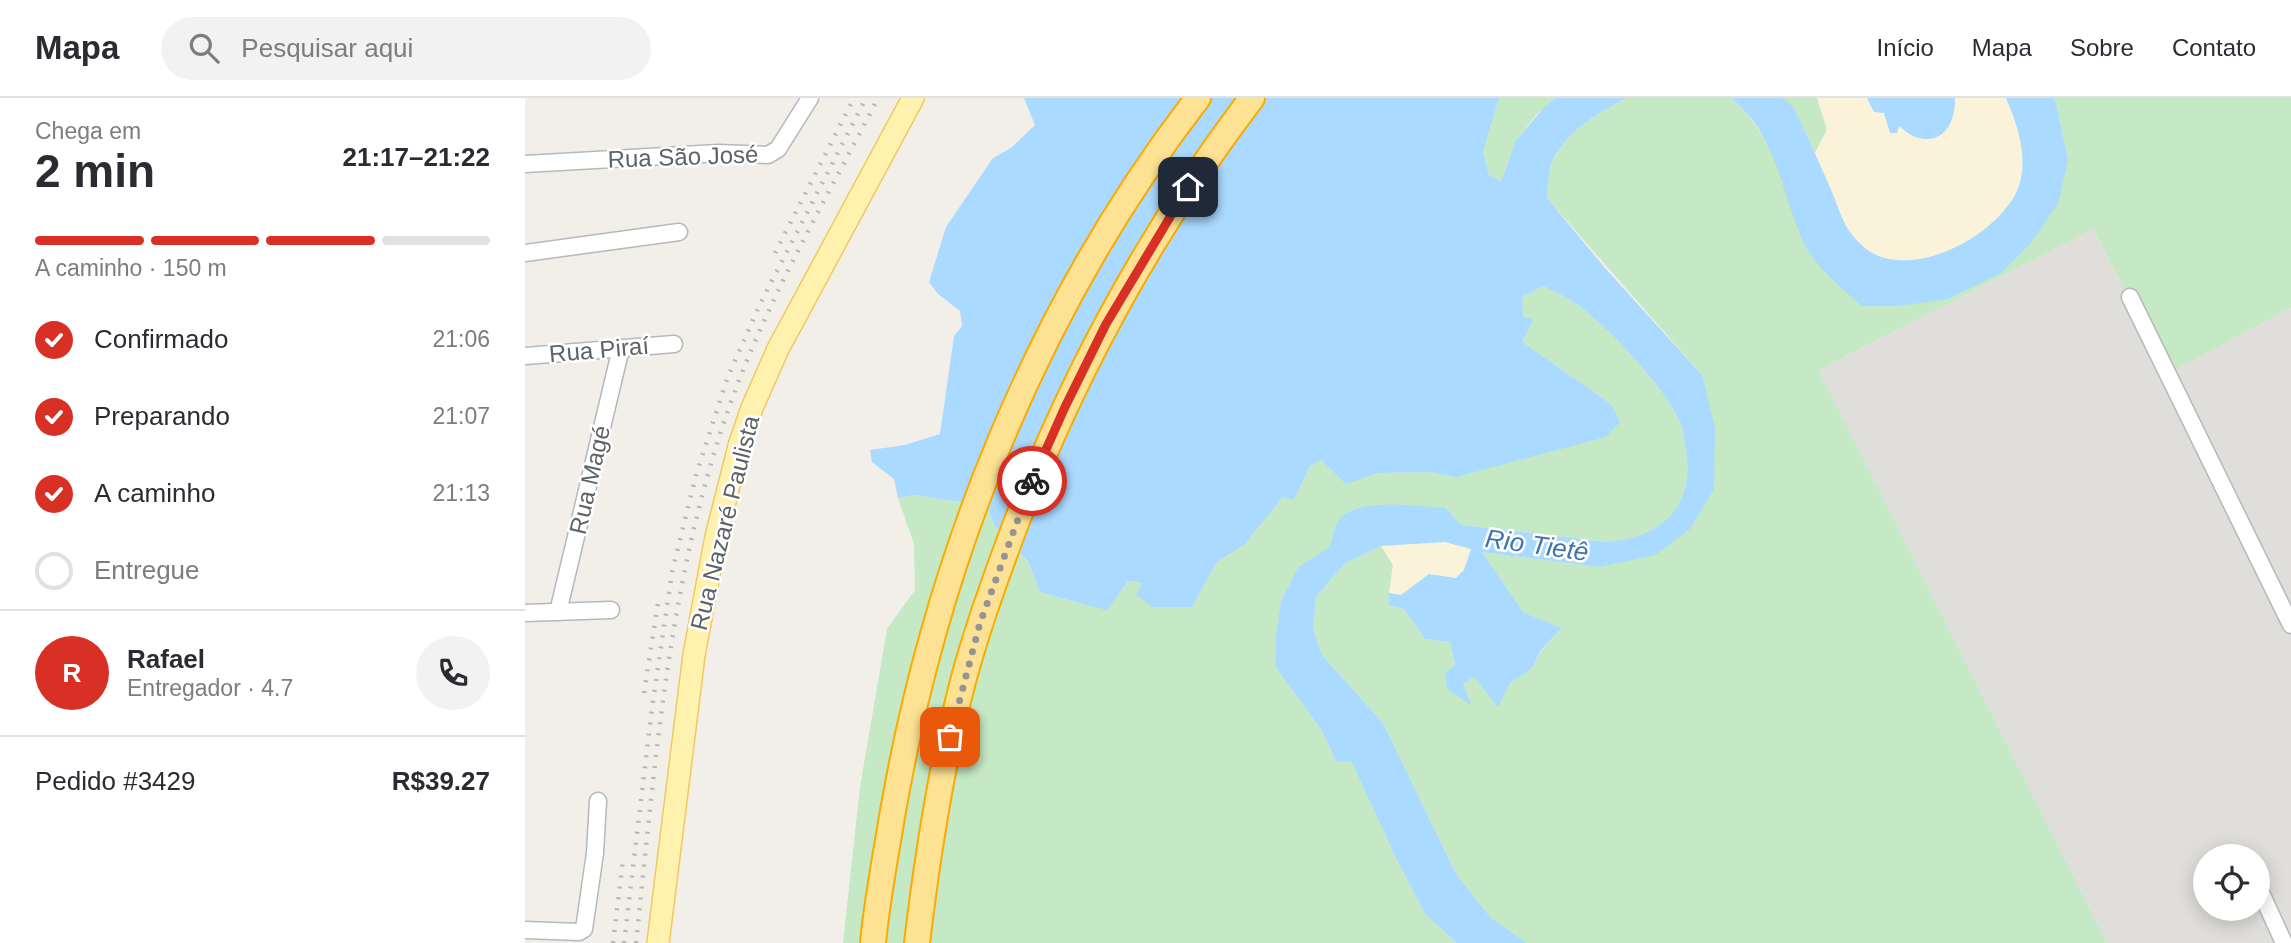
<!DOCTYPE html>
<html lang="pt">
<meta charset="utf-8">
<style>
body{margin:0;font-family:Arial,sans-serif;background:#f2f2f3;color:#2b2b33;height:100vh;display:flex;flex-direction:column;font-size:26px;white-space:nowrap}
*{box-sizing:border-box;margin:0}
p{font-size:23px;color:#7c7c81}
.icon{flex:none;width:38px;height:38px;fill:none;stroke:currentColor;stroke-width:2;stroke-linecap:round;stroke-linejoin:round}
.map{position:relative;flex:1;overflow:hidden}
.side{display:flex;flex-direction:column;background:#fff;width:525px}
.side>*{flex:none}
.tools{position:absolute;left:1668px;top:746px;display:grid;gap:14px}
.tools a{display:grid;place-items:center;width:77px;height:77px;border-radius:50%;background:#fff;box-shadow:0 4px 18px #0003;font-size:35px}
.pin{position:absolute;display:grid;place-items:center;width:60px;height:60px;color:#fff;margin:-30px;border-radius:14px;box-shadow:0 4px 10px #0006}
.courier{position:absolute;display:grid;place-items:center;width:70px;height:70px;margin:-35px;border:5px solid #d93025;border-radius:50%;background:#fff;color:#222;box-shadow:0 2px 9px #0007}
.summary em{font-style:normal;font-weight:700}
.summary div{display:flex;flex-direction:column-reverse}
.summary{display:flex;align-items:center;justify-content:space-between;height:119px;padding:0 35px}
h1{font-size:46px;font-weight:700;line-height:52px}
.bar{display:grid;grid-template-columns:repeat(4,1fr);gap:10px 7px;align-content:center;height:84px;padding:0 35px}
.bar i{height:9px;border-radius:5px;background:#e1e1e2}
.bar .current{background:#d93025}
.bar p{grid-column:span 4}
.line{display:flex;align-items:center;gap:18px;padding:0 35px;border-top:2px solid #e1e1e2}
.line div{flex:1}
.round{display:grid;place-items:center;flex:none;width:74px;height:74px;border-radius:37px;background:#f2f2f3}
ol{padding:0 35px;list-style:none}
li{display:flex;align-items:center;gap:21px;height:77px}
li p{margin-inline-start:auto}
li .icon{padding:7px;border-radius:50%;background:#d93025;color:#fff;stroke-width:4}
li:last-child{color:#7c7c81}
li i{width:38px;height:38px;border:4px solid #e1e1e2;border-radius:50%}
header{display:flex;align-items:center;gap:42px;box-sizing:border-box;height:98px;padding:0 35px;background:#fff;border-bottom:2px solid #e1e1e2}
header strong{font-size:33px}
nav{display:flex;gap:38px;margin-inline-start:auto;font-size:24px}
.search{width:490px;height:63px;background:#f2f2f3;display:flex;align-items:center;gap:18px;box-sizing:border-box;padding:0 24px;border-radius:38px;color:#7c7c81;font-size:26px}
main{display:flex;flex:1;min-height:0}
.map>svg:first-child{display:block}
</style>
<header>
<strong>Mapa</strong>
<div class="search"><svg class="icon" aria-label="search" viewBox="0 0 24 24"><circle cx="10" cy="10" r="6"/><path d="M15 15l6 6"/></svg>Pesquisar aqui</div>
<nav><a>Início</a><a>Mapa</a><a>Sobre</a><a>Contato</a></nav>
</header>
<main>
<section class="side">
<div class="summary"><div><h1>2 min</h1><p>Chega em</p></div><em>21:17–21:22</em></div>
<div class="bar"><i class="current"></i><i class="current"></i><i class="current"></i><i></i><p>A caminho · 150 m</p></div>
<ol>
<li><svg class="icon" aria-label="check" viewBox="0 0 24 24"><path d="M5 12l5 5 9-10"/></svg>Confirmado<p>21:06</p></li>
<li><svg class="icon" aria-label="check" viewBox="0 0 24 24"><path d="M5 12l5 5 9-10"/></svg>Preparando<p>21:07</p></li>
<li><svg class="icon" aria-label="check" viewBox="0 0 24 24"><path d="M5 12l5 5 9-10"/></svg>A caminho<p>21:13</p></li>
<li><i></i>Entregue</li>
</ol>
<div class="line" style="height:126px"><b class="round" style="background:#d93025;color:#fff">R</b><div><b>Rafael</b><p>Entregador · 4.7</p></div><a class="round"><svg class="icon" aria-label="phone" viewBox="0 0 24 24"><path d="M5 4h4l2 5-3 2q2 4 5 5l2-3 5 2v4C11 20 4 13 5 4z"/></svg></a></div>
<div class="line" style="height:91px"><div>Pedido #3429</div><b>R$39.27</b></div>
</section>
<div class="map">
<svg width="1766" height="845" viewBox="0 0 1766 845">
<rect width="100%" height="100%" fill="#f1efe8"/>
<!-- industrial -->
<path fill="#e0deda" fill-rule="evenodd" d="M1568,131L1644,275L1766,210V845H1582L1294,272ZM1680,758H1732V810H1680Z"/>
<!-- green -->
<g fill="#c5e8c5">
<path d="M974,0H1031C999,23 989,48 976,84L964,77L958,54Z"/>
<path d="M1102,0H1206L1219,11L1247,52L1277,141L1375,208L1543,62L1530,0H1766V210L1644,275L1568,131L1294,272L1582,845H1002L966,820L931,776L858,625L797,557L788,531L791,499L820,465L856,448L868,467L863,507L879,511L900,541L925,544L930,568L920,576L946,606L938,586L949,579L984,586L1007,570L1016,553L1037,530L998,514L957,454L1074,469L1165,431L1177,277L1022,100C1023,90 1023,77 1026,68C1038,35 1073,15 1102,0Z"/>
<path d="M1258,0H1292L1302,32L1290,55L1269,11Z"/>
<path d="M1018,188C1027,193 1038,197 1047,203C1078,223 1139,288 1154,322C1159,331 1159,343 1161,353C1170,410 1136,440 1083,444L935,427L811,426L806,449L773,469L756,503L751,536L750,568L797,633L811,663H827L869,756L900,816L932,845H318L335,689L362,531L390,492L389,446L373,400L390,397L462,408L469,427L503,463L515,494L582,511L603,483L618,485L667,509L692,464L719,447L758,398L769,402L785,368L796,362L821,385L853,375L905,374L931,379L1086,306L996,244V199Z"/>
</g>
<!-- sand -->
<g fill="#fbf3d9">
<path d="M1292,0H1342L1346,6L1374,27L1424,31L1430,0H1481C1493,28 1505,63 1492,93C1471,138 1394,180 1347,155C1318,140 1302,84 1290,55L1302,32Z"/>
<path d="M920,444L946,451L939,472L931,480L904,477L876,497L864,495L868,467L856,448Z"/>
</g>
<!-- water -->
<g fill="#aadaff">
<path d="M499,0H974L958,54L964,77L976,84L991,43L1019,9L1031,0H1102C1073,15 1038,35 1026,67C1023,77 1023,90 1022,100L1080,170L1177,277L1190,330L1189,391L1165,431L1130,457L1074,469L957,454L998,514L1037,530L1016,552L1007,570L984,586L973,609L949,579L938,586L947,608L922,591L920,575L930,567L925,544L900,541L879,511L863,507L864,495L876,497L904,476L931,480L939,472L946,451L920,444L856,448L820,465L791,499L788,531L797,557L858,625L931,776L966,820L1002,845H932L900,816L869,756L827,664L811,663L797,633L750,568L751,536L756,503L773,469L805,449C807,443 808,434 811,427C825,397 892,408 920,410L936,427L1083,444C1136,439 1170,410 1161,353C1159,343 1159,331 1154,322C1139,288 1078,223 1047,203C1038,197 1027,193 1018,188L997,199L998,218L1008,222L997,244L1086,306L1095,324L1081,339L931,379L905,374L853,375L821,386L796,362L785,368L769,402L758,399L719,447L692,464L667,509H627L611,497L618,485L603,483L582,512L515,494L503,463L469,427L462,408L390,397L373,400L369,381L347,364L345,352L380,347L415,336L429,238L437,228L435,213L413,196L404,184L421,129L468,60L486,50L510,27Z"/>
<path d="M1206,0H1258L1269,10C1282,38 1295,66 1307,94C1312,106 1317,122 1324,133C1329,140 1340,151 1347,155C1394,180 1471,137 1492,93C1505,63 1493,28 1481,0H1530L1543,62L1533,106L1504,147L1476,175L1422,201L1375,208H1337C1314,188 1288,167 1276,139C1255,89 1251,36 1206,0Z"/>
<path d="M1342,0H1430C1431,25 1417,50 1388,38C1383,36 1378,31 1374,28L1372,35H1365L1359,15L1349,14Z"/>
</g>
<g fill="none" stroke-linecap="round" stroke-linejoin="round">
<!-- minor casing -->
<g stroke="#b5b8bc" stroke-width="19">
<g id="minor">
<path d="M0,66L193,55L243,57L253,51L285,0"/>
<path d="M0,155L154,134"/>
<path d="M1605,199L1766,527"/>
<path d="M0,258L149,246"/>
<path d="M33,514L96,250"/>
<path d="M0,515L86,512"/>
<path d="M1732,786L1759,845"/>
<path d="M0,832L54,834L59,831L70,755L73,703"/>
</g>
</g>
<!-- major casing -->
<g stroke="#f2c960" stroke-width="24">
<path id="major" d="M133,845L169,557L191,439L214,348L227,310L253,251L388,0"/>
</g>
<!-- highway casing -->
<g stroke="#f9ab00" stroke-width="28">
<g id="highway">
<path d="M348,845C352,803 360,761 367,719C411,461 512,208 673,0"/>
<path d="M392,845C402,761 415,677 435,595C448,543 466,493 484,444C543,285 624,135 727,0"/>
</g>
</g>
<!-- minor -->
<use href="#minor" stroke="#fff" stroke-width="16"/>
<!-- major -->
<use href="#major" stroke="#fff2af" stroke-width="21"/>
<!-- highway -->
<use href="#highway" stroke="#fde293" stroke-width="24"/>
<!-- rail -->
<g stroke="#b6b7b8" stroke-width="4.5" stroke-dasharray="2 9" stroke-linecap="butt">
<path d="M250,155L329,0"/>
<path d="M119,595L133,505"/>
<path d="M88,845L98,762"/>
<path d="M99,845L127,610L147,474L171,377L202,281L235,206L341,0"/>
<path d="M111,845C131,657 145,463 213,285C251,186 305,94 353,0"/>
</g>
</g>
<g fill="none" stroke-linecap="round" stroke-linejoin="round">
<!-- done -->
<path stroke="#929495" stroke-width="7" stroke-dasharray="0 12.6" d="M425,639L455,525L507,383"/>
<!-- route -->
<path stroke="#d93025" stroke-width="9" d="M507,383L540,309L581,226L663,89"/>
</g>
<g text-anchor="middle" stroke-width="5" stroke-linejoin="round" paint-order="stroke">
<!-- street labels -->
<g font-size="24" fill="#5f6368" stroke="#fff">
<text transform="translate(158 59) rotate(-2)" y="8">Rua São José</text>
<text transform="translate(74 252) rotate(-5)" y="8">Rua Piraí</text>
<text transform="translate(65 382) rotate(-77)" y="8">Rua Magé</text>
<text transform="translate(200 425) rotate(-76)" y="8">Rua Nazaré Paulista</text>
</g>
<!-- water labels -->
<g font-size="26" font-style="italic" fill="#4174aa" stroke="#fff">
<text transform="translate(1012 447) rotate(8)" y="9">Rio Tietê</text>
</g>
</g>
</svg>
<div class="tools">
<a><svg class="icon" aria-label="locate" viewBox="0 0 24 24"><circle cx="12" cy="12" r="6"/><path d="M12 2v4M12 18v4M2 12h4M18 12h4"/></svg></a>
</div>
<div class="pin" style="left:425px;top:639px;background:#ea580c"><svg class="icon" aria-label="bag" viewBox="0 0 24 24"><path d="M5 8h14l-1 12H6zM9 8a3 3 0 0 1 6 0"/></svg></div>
<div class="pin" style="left:663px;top:89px;background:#1f2937"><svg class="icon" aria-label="home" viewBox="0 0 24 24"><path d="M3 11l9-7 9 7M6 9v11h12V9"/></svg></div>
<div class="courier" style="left:507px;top:383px"><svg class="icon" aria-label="bike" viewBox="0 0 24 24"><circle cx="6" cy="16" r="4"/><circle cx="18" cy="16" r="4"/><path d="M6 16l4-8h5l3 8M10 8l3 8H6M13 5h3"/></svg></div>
</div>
</main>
